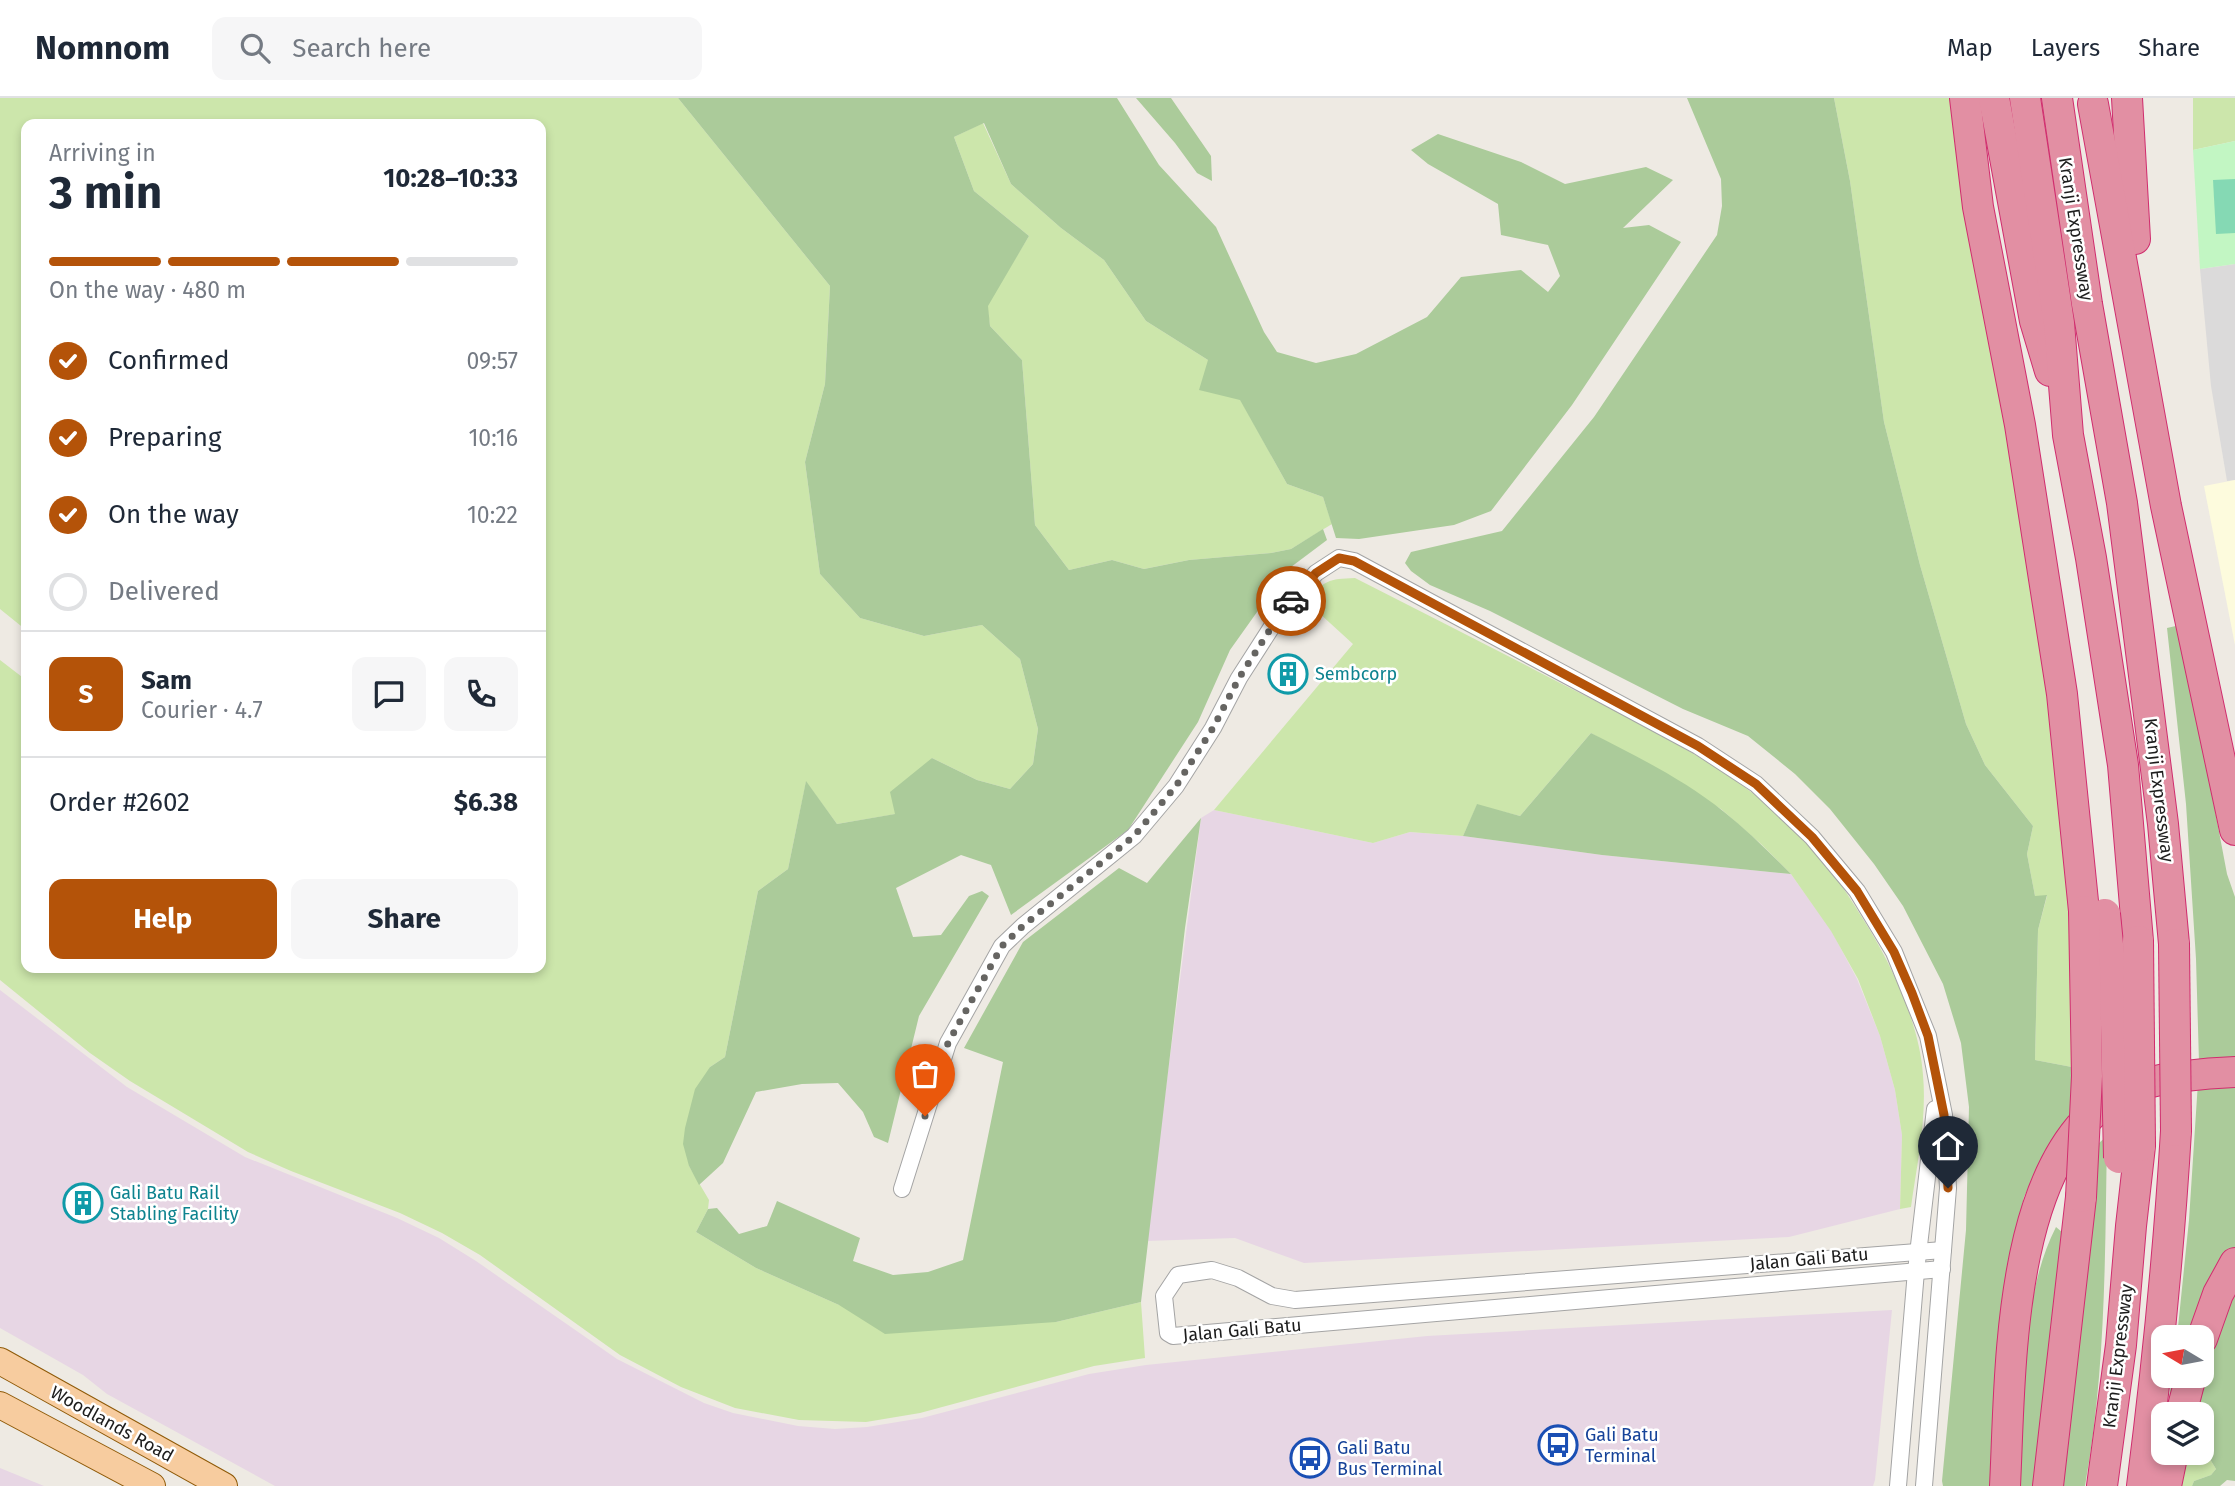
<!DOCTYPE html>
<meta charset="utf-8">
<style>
body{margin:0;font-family:"Fira Sans",sans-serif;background:#f6f6f7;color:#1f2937;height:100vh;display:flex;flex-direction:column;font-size:26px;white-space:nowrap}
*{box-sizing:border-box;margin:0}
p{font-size:23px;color:#747a83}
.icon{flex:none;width:38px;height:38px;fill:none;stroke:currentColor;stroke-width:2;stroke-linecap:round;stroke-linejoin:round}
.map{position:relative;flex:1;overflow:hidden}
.drawer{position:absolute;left:21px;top:21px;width:525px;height:854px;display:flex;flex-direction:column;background:#fff;border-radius:14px;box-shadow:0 4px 10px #0003}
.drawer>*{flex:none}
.needle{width:46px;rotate:280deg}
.controls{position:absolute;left:2151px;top:1227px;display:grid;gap:14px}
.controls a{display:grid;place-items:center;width:63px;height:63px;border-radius:14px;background:#fff;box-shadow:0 4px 10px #0003;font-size:35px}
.pin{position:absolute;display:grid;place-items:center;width:60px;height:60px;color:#fff;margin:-72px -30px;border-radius:50% 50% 50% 0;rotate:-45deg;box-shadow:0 0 7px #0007}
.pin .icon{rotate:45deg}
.courier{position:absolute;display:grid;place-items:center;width:70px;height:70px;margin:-35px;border:5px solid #b45309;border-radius:50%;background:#fff;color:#222;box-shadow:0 2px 9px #0007}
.head em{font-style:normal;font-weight:700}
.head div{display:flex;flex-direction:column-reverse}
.head{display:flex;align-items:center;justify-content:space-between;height:119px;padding:0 28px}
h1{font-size:46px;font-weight:700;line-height:52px}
.bar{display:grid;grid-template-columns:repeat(4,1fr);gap:10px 7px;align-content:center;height:84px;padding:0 28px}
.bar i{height:9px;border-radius:5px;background:#e0e1e3}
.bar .on{background:#b45309}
.bar p{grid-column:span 4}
.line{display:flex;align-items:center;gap:18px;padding:0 28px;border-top:2px solid #e0e1e3}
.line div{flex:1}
.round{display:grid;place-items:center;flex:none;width:74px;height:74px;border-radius:14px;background:#f6f6f7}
ol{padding:0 28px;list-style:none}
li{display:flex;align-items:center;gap:21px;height:77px}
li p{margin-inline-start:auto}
li .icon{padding:7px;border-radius:50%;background:#b45309;color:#fff;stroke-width:4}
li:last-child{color:#747a83}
li i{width:38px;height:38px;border:4px solid #e0e1e3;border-radius:50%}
.button{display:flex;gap:14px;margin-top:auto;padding:14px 28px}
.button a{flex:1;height:80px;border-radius:14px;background:#b45309;color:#fff;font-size:28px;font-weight:700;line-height:80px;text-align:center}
.button a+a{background:#f6f6f7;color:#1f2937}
header{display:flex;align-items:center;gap:42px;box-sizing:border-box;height:98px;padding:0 35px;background:#fff;border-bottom:2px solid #e0e1e3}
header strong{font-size:33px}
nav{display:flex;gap:38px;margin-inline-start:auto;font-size:24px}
.search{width:490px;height:63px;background:#f6f6f7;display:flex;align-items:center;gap:18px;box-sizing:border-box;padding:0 24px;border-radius:14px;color:#747a83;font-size:26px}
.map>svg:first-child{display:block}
</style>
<header>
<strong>Nomnom</strong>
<div class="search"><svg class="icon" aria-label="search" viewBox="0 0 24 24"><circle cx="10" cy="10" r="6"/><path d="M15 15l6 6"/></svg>Search here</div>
<nav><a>Map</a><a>Layers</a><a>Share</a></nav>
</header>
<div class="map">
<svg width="2235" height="1388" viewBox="0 0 2235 1388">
<rect width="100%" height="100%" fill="#eeeae3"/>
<!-- residential -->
<path fill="#dbdada" d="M2235,166V382L2227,383L2211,288L2200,171Z"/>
<!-- industrial -->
<g fill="#e7d6e4">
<path d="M1214,712L1373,745L1410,734L1463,738L1602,757L1791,776L1831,832L1857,881L1880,938L1895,992L1902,1037L1900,1111L1789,1139L1304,1165L1235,1140L1146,1143L1201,720Z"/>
<path d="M0,892L127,989L245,1059L397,1120L439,1140L476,1163L617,1261L704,1305L733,1315L798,1328L835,1331L867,1329L922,1320L1089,1276L1146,1267L1427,1238L1892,1212L1875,1382L1873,1388H275L107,1296L83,1277L0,1230Z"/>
<path d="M0,1370L44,1388H0Z"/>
</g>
<!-- education -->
<path fill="#fdfbdd" d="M2235,382V547L2204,388Z"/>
<!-- grass -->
<g fill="#cce6ab">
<path d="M0,0H678L830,188L825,286L805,364L820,476L860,520L924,538L982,527L1020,561L1038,631L1033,666L1010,691L977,682L932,660L896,716L837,726L806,684L788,771L758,793L725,959L710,969L689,1068L709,1102L708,1111L696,1134L756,1170L839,1207L1056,1224L1141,1204L1145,1260L1094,1268L920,1315L866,1324L799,1322L735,1310L681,1289L620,1257L480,1157L442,1135L400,1115L291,1073L248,1054L130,983L90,955L0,882V562L26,582V870H541V26H26V532L0,511Z"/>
<path d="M1834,0H1951L2004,312L2063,697L2077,970L2035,962L2038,832L2047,798H2035L2027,756L2033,728L1985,667L1966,626L1920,467L1884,324L1850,83Z"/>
<path d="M2193,0H2235V43L2193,52Z"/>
<path d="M983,25L1011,86L1061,130L1104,162L1146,223L1208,262L1240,301L1287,386L1323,399L1332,426L1291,451L1271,455L1189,462L1144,471L1112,462L1069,472L1035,427L1022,262L990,228L987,207L1029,138L974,93L954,39Z"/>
<path d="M1355,480C1426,516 1497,552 1568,589C1654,633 1738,672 1807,743C1832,770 1852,803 1871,834C1895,874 1920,930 1923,977C1927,1021 1917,1066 1911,1109L1900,1111L1902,1037L1895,992L1880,938L1858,881L1831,833L1791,776L1761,746L1721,711L1591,635L1520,718L1477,707L1463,738L1410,734L1373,745L1214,712L1353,546L1307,504C1323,482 1329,481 1355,480Z"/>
<path d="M2202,1348L2216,1371L2211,1377L2194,1383L2192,1388H2179L2185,1355L2202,1354Z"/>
</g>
<!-- forest -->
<g fill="#abcb9a">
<path d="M678,0H1117L1159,67L1216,129L1264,234L1277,254L1316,265L1356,256L1427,219L1461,179L1521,172L1548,194L1560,178L1548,147L1501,137L1498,106L1428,66L1411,52L1438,36L1521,64L1565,86L1646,69L1673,82L1623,130L1649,127L1681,144L1572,307L1491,413L1454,427L1359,441L1336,440L1323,399L1287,386L1240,302L1199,292L1208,262L1146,223L1104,162L1061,130L1011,86L984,25L954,39L974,93L1029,138L988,208L990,228L1022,262L1035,427L1069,472L1112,462L1144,471L1189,462L1271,455L1291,451L1323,431L1327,442L1287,472L1230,552L1198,624L1128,732L1011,817L991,767L961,757L896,790L913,839L941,837L969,798L982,793L989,798L919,918L888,1045L874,1039L863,1014L838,985L802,986L756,994L723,1065L699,1087L689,1068L683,1046L685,1030L695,991L710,969L725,959L758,793L788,771L806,683L837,726L895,716L890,694L932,660L977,682L1010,691L1033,666L1038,631L1020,561L982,527L924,538L860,520L820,476L805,364L825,286L830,188Z"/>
<path d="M1136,0H1171L1211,58L1212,83L1197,75L1175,45Z"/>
<path d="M1687,0H1834L1850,83L1884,324L1920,467L1966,626L1985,667L2033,728L2027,756L2035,798L2047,797L2038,832L2035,962L2077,970L2068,1028L2040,1065L2024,1099L2006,1177L1999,1255L1992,1388H1943L1942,1383L1966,1132L1969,1009L1961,945L1943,886L1903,808L1874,766L1830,711L1795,676L1748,638L1683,611L1490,513L1430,487L1411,473L1405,465L1411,454L1502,433L1594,319L1717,137L1722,108L1721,81Z"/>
<path d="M2180,527L2227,776L2235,799V964H2199L2196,861L2186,706L2167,530Z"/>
<path d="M1591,635C1636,658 1683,681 1723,713C1747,732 1769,754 1791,776L1602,757L1463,738L1477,706L1520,718Z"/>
<path d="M1201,720L1185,830L1141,1204L1056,1224L885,1236L839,1207L756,1170L696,1134L708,1111L717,1110L739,1136L767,1128L777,1103L860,1140L853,1163L893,1177L928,1174L963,1162L1003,964L964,950L1023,844L1119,770L1147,785Z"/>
<path d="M2235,983V1383L2227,1382L2220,1388H2192L2194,1383L2211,1377L2216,1371L2202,1348V1316H2167L2172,1278H2202V1239H2177L2189,1122L2198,984Z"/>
<path d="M2107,1038C2105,1155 2106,1272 2085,1388H2057L2099,1045Z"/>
<path d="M2056,1129L2069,1140L2038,1388H2018C2022,1310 2020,1199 2056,1129Z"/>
</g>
<!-- park -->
<path fill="#c2f6c3" d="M2235,43V166L2200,171L2193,52Z"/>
<!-- pitch -->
<path fill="#85d9b4" d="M2235,81V135L2216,136L2213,82Z"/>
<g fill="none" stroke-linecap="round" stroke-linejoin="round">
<!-- street casing -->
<g stroke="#a4a4a4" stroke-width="18">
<g id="street">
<path d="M902,1091L948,945L1002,848L1023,828L1134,738L1176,688L1213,630L1239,580L1280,516L1316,475L1339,460L1354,463L1698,648L1756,686L1812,739L1857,793L1894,854L1928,938L1944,1017L1948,1090L1924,1388"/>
<path d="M1942,1171L1173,1238L1168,1235L1164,1198L1178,1177L1212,1172L1238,1180L1272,1198L1295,1202L1943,1152"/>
<path d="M1898,1388L1916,1173L1935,1011"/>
</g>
</g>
<!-- primary casing -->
<g stroke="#8f5a08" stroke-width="28">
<g id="primary">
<path d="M0,1263L224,1388"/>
<path d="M0,1307L152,1388"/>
</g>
</g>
<!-- highway casing -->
<g stroke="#d02d6e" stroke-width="32">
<g id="highway">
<path d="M1965,0L1978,109L2020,327L2062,596L2084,813"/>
<path d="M1994,0L2035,223L2050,273"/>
<path d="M2025,0L2059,225L2068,337L2091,460L2123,667L2138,843"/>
<path d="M2057,0L2087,206L2122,405L2163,726L2174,846"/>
<path d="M2127,0L2135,141"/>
<path d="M2093,6L2166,408L2235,732"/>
<path d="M2202,1241L2218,1196L2235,1165"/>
<path d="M2181,1316L2191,1278"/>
<path d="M2005,1388C2011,1274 2005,1039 2135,989C2160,979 2208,975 2235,974"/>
<path d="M2048,1388L2081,1099"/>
<path d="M2102,1388L2121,1247L2131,1128L2140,1048"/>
<path d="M2142,1388C2157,1270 2169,1152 2176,1033"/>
<path d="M2166,1388L2173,1354"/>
</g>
</g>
<!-- street -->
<use href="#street" stroke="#fff" stroke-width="16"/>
<!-- primary -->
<use href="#primary" stroke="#f7cc9f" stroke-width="26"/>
<!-- highway -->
<use href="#highway" stroke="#e28fa3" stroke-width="30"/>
<!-- highway-bridge casing -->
<g stroke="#d02d6e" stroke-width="32" stroke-linecap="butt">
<g id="highway-bridge">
<path d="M2105,816L2116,927L2119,1060"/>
<path d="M2138,843L2140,1048"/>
<path d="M2174,846L2176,1033"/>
<path d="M2081,1099L2087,978L2084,813"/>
</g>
</g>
<!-- highway-bridge -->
<use href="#highway-bridge" stroke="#e28fa3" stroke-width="30"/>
</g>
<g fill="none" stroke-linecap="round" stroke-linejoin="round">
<!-- done -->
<path stroke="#666562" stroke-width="7" stroke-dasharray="0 12.6" d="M925,1018L948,945L1002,848L1023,828L1134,738L1176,688L1213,630L1239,580L1280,516L1291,503"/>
<!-- route -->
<path stroke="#b45309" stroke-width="9" d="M1291,503L1316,475L1339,460L1354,463L1698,648L1756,686L1812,739L1857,793L1894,854L1912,895L1928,938L1944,1017L1948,1090"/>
</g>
<!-- icons -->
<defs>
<g id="building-ring" transform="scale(2.0125)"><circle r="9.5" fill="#fff" stroke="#0f9aa8" stroke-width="1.5"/><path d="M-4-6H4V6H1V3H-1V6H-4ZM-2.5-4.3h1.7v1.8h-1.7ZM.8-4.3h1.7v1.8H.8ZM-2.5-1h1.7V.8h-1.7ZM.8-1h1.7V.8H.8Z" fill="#0f9aa8"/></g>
<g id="bus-ring" transform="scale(2.0125)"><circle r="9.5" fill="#fff" stroke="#1a4fb4" stroke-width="1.5"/><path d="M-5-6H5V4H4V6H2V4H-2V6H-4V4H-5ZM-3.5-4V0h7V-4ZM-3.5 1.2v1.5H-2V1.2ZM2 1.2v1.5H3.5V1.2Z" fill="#1a4fb4"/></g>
</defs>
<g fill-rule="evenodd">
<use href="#building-ring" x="1288" y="576"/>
<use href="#building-ring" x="83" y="1105"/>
<use href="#bus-ring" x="1558" y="1347"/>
<use href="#bus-ring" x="1310" y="1360"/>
</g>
<g text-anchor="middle" stroke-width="5" stroke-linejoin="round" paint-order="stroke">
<!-- street labels -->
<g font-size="18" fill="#1d1d1d" stroke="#fff">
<text transform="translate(2076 131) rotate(81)" y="6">Kranji Expressway</text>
<text transform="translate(2159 692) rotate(83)" y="6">Kranji Expressway</text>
<text transform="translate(1809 1161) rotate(-5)" y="6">Jalan Gali Batu</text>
<text transform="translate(1242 1232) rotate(-5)" y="6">Jalan Gali Batu</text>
<text transform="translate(2118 1258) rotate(-83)" y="6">Kranji Expressway</text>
<text transform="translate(112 1326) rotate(29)" y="6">Woodlands Road</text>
</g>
<!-- culture labels -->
<g font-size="18" fill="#0d838f" stroke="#fff" text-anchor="start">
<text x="1315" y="582">Sembcorp</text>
<text x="110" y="1101">Gali Batu Rail<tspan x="110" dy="21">Stabling Facility</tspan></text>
</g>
<!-- transit labels -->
<g font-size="18" fill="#164399" stroke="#fff" text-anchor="start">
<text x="1585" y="1343">Gali Batu<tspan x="1585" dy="21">Terminal</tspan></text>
<text x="1337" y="1356">Gali Batu<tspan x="1337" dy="21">Bus Terminal</tspan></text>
</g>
</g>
</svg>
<div class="controls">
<a><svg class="needle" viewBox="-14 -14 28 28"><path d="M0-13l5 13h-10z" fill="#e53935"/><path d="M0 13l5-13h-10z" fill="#747a83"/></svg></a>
<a><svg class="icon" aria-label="layers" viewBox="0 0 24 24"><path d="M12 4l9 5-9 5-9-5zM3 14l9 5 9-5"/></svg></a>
</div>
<div class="pin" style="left:925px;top:1018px;background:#ea580c"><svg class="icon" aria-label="bag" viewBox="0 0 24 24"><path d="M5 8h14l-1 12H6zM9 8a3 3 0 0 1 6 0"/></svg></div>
<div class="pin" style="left:1948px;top:1090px;background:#1f2937"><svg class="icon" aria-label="home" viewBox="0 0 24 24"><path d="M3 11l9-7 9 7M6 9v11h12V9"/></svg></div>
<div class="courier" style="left:1291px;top:503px"><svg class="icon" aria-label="car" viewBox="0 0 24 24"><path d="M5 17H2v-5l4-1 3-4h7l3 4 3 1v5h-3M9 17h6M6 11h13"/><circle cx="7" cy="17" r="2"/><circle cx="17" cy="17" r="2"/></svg></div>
<section class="drawer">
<div class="head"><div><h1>3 min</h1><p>Arriving in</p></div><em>10:28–10:33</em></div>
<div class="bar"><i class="on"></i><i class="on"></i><i class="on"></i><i></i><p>On the way · 480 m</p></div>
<ol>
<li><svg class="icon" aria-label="check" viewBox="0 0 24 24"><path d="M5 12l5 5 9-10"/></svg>Confirmed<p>09:57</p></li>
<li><svg class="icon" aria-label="check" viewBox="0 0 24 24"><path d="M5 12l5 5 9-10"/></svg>Preparing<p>10:16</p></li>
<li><svg class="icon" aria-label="check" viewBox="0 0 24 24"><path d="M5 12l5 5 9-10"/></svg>On the way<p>10:22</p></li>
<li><i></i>Delivered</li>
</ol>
<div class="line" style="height:126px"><b class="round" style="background:#b45309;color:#fff">S</b><div><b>Sam</b><p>Courier · 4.7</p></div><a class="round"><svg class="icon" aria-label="chat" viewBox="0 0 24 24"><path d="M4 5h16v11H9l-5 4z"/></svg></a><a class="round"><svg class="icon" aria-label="phone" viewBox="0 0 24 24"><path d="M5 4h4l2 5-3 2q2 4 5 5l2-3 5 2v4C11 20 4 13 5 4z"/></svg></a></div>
<div class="line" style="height:91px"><div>Order #2602</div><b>$6.38</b></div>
<div class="button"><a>Help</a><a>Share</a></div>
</section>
</div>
